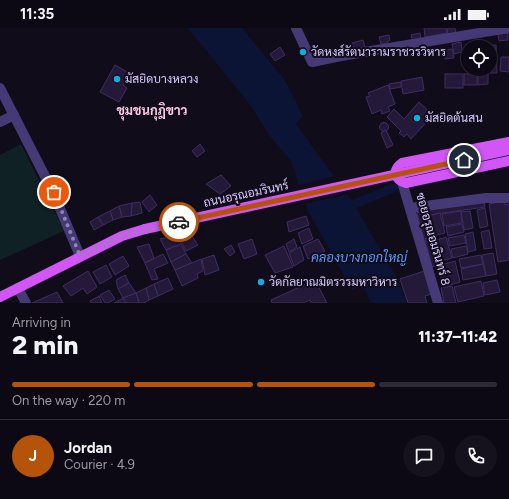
<!DOCTYPE html>
<meta charset="utf-8">
<style>
body{margin:0;font-family:Figtree,Sarabun,sans-serif;background:#15121d;color:#f1f3f6;height:100vh;display:flex;flex-direction:column;font-size:15px;white-space:nowrap}
*{box-sizing:border-box;margin:0}
p{font-size:13px;color:#9a9aa0}
.icon{flex:none;width:22px;height:22px;fill:none;stroke:currentColor;stroke-width:2;stroke-linecap:round;stroke-linejoin:round}
.map{position:relative;height:275px;overflow:hidden}
.panel{display:flex;flex-direction:column;background:#0c0914;flex:1}
.panel>*{flex:none}
.fabs{position:absolute;left:461px;top:12px;display:grid;gap:8px}
.fabs a{display:grid;place-items:center;width:36px;height:36px;border-radius:50%;background:#0c0914;box-shadow:0 4px 16px #0002,0 0 0 1px #2c2a34;font-size:20px}
.pin{position:absolute;display:grid;place-items:center;width:34px;height:34px;color:#fff;margin:-17px;border:2px solid #fff;border-radius:50%;box-shadow:0 1px 4px #0007}
.courier{position:absolute;display:grid;place-items:center;width:40px;height:40px;margin:-20px;border:3px solid #b45309;border-radius:50%;background:#fff;color:#222;box-shadow:0 1px 5px #0007}
.overview em{font-style:normal;font-weight:800}
.overview div{display:flex;flex-direction:column-reverse}
.overview{display:flex;align-items:center;justify-content:space-between;height:68px;padding:0 12px}
h1{font-size:26px;font-weight:800;line-height:30px}
.bar{display:grid;grid-template-columns:repeat(4,1fr);gap:6px 4px;align-content:center;height:48px;padding:0 12px}
.bar i{height:5px;border-radius:3px;background:#2c2a34}
.bar .selected{background:#b45309}
.bar p{grid-column:span 4}
.line{display:flex;align-items:center;gap:10px;padding:0 12px;border-top:1px solid #2c2a34}
.line div{flex:1}
.round{display:grid;place-items:center;flex:none;width:42px;height:42px;border-radius:21px;background:#15121d}
.status{display:flex;justify-content:space-between;align-items:center;height:28px;padding:0 20px;background:#0c0914;direction:ltr}
.status svg{height:11px;fill:currentColor}
.map>svg:first-child{display:block}
</style>
<div class="status"><b>11:35</b><svg viewBox="0 0 49 12"><path d="M0 12V9h3v3zM5 12V6h3v6zM10 12V3h3v9zM15 12V0h3v12zM26 1h20v11H26zM47 4h2v5h-2z"/></svg></div>
<div class="map">
<svg width="509" height="275" viewBox="0 0 509 275">
<rect width="100%" height="100%" fill="#100c1a"/>
<!-- green -->
<path fill="#0f2124" d="M21,116L64,203L0,232V127Z"/>
<!-- water -->
<path fill="#0b1434" d="M188,0H242L284,51L303,88L296,96L352,173L397,250L407,275H371L363,257L352,262L308,183L291,133L269,107L251,78Z"/>
<!-- pier -->
<path fill="#100c1a" d="M336,148L349,166L304,176L297,157Z"/>
<g fill="none" stroke-linecap="round" stroke-linejoin="round">
<!-- canal -->
<g stroke="#0b1434" stroke-width="9">
<path d="M448,141L509,127"/>
<path d="M343,181L393,160"/>
</g>
</g>
<!-- building -->
<g fill="#25193a" stroke="#402c64">
<path d="M424,0H446L447,5L425,9Z"/>
<path d="M447,0H455L456,7L448,8Z"/>
<path d="M420,5L421,13L413,15L411,7Z"/>
<path d="M508,5V12L499,13L498,6Z"/>
<path d="M389,7L390,12L388,13V15L381,16L379,9Z"/>
<path d="M363,12L365,19L354,22L352,15Z"/>
<path d="M461,14L462,24L454,26L452,16Z"/>
<path d="M496,17L497,45H480V41H490V19L479,18Z"/>
<path d="M280,19L285,27L275,33L270,26Z"/>
<path d="M452,21L454,30L445,31L444,22Z"/>
<path d="M501,29H509V44L500,43Z"/>
<path d="M115,37L129,45L123,57L127,60L119,74L100,64Z"/>
<rect x="445" y="46" width="18" height="14"/>
<rect x="464" y="46" width="13" height="11"/>
<path d="M478,46H488V56L478,57Z"/>
<path d="M422,49L424,62L403,66L401,53Z"/>
<path d="M401,54V59L390,61L389,56Z"/>
<path d="M388,57L395,76L388,79L390,83L382,86L381,82L372,86L366,69L370,68L368,65Z"/>
<path d="M419,74L433,87L411,111L407,106L404,109L399,105L401,103L387,89L394,81L404,91Z"/>
<circle cx="384" cy="99" r="4.5"/>
<path d="M386,102L393,117L387,120L381,105Z"/>
<path d="M200,116L205,123L197,129L192,123Z"/>
<path d="M221,147L231,158L220,166L206,156Z"/>
<path d="M150,167L157,177L149,184L142,174Z"/>
<path d="M484,173L485,179L429,187L428,180Z"/>
<path d="M504,173L505,177L509,176V232L498,234L489,176Z"/>
<path d="M140,174L142,185L131,188L132,175Z"/>
<path d="M132,175L131,188L122,189L119,178Z"/>
<path d="M119,178L122,189L113,192L110,183Z"/>
<path d="M485,180L488,198L480,200L477,182Z"/>
<path d="M426,182L433,208L424,211L417,185Z"/>
<path d="M110,183L113,192L103,197L98,189Z"/>
<path d="M461,183L462,195L444,198L442,186Z"/>
<path d="M470,183L473,200L464,202L461,184Z"/>
<path d="M440,185L445,205L434,208L429,188Z"/>
<path d="M306,188L309,197L289,204L287,194Z"/>
<path d="M98,189L103,197L94,202L90,194Z"/>
<path d="M462,196L464,204L448,208L446,199Z"/>
<path d="M309,200L313,211L302,216L298,205Z"/>
<path d="M489,202L492,220L484,221L481,204Z"/>
<path d="M473,204L476,222L468,224L465,206Z"/>
<path d="M177,207L181,216L166,222L160,211Z"/>
<path d="M464,207L466,215L450,218L448,210Z"/>
<path d="M192,208L198,217L186,223L181,213Z"/>
<path d="M446,209L452,230L441,233L436,212Z"/>
<path d="M434,210L441,236L432,239L425,212Z"/>
<path d="M252,211L257,226L244,231L238,216Z"/>
<path d="M294,211L297,219L289,224L286,216Z"/>
<path d="M318,211L325,223L308,231L303,218Z"/>
<path d="M149,216L154,230L145,235L137,219Z"/>
<path d="M181,216L186,226L171,234L166,222Z"/>
<path d="M231,217L235,224L230,228L224,221Z"/>
<path d="M284,218L293,239L275,245L265,227Z"/>
<path d="M466,218L468,226L453,230L451,221Z"/>
<path d="M300,219L304,232L294,238L289,225Z"/>
<path d="M493,225L497,246L486,248L482,227Z"/>
<path d="M163,226L168,235L154,241L158,251L152,252L145,235Z"/>
<path d="M186,226L192,235L175,242L171,234Z"/>
<path d="M214,227L219,242L205,247L202,231Z"/>
<path d="M481,227L483,236L461,240L459,231Z"/>
<path d="M123,228L129,238L115,247L109,236Z"/>
<path d="M201,231L203,243L197,246L198,250L182,258L175,242Z"/>
<path d="M455,233L460,254L443,259L438,238Z"/>
<path d="M483,236L486,248L463,252L461,241Z"/>
<path d="M106,237L112,249L100,256L93,244Z"/>
<path d="M88,243L97,259L87,266L83,260L71,268L63,258Z"/>
<path d="M424,243L432,266L425,268L427,275H408L400,251Z"/>
<path d="M125,247L129,255L118,261L116,252Z"/>
<path d="M168,250L173,261L158,268L154,256Z"/>
<path d="M315,252L327,275H311L310,272L303,275H272L271,272Z"/>
<path d="M497,252L500,264L485,267L483,255Z"/>
<path d="M481,253L484,268L458,274L454,259Z"/>
<path d="M129,255L136,265L123,270L118,261Z"/>
<path d="M154,256L158,268L149,272L146,260Z"/>
<path d="M452,258L456,275H444L441,260Z"/>
<path d="M146,260L149,272L144,275H139L136,265Z"/>
<path d="M109,262L115,271L108,275H105L100,267Z"/>
<path d="M57,264L63,275H32Z"/>
<path d="M136,265L139,275H126L123,270Z"/>
<path d="M99,268L102,275H91L90,273Z"/>
<path d="M123,270L126,275H114Z"/>
</g>
<g fill="none" stroke-linecap="round" stroke-linejoin="round">
<!-- minor -->
<g stroke="#453976" stroke-width="10">
<path d="M296,0L312,34L341,28L509,0"/>
<path d="M0,60L53,164L80,228"/>
<path d="M0,94L14,87"/>
<path d="M402,154L438,275"/>
<path d="M410,180L486,170H509"/>
<path d="M18,260L26,275"/>
</g>
<!-- major -->
<g stroke="#d156f5" stroke-width="10">
<path d="M509,114L402,135C392,142 395,152 406,155L509,133"/>
<path d="M0,269L122,208L145,201"/>
</g>
<!-- major-bridge -->
<path stroke="#d156f5" stroke-width="10" d="M145,201L509,122"/>
</g>
<g fill="none" stroke-linecap="round" stroke-linejoin="round">
<!-- done -->
<path stroke="#9186ad" stroke-width="4" stroke-dasharray="0 7.2" d="M54,164L80,228L122,208L179,194"/>
<!-- route -->
<path stroke="#b45309" stroke-width="5" d="M179,194L464,132"/>
</g>
<!-- markers -->
<g fill="#0eade2" stroke="#100c1a" stroke-width="1.5">
<circle cx="303" cy="24" r="4"/>
<circle cx="117" cy="51" r="4"/>
<circle cx="417" cy="90" r="4"/>
<circle cx="261" cy="254" r="4"/>
</g>
<g text-anchor="middle" stroke-width="4" stroke-linejoin="round" paint-order="stroke">
<!-- poi labels -->
<g font-size="12" fill="#d6c8fc" stroke="#100c1a" text-anchor="start">
<text x="311" y="28">วัดหงส์รัตนารามราชวรวิหาร</text>
<text x="125" y="55">มัสยิดบางหลวง</text>
<text x="425" y="94">มัสยิดต้นสน</text>
<text x="269" y="258">วัดกัลยาณมิตรวรมหาวิหาร</text>
</g>
<!-- street labels -->
<g font-size="12" fill="#d6c8fc" stroke="#100c1a">
<text transform="translate(246 166) rotate(-12)" y="4">ถนนอรุณอมรินทร์</text>
<text transform="translate(433 211) rotate(74)" y="4">ซอยอรุณอมรินทร์ 8</text>
</g>
<!-- neighbourhood labels -->
<g font-size="13" font-weight="bold" fill="#fccae2" stroke="#100c1a">
<text x="152" y="87">ชุมชนกุฎิขาว</text>
</g>
<!-- water labels -->
<g font-size="13" font-style="italic" fill="#5d98f5" stroke="#100c1a">
<text x="359" y="234">คลองบางกอกใหญ่</text>
</g>
</g>
</svg>
<div class="fabs">
<a><svg class="icon" aria-label="locate" viewBox="0 0 24 24"><circle cx="12" cy="12" r="6"/><path d="M12 2v4M12 18v4M2 12h4M18 12h4"/></svg></a>
</div>
<div class="pin" style="left:54px;top:164px;background:#ea580c"><svg class="icon" aria-label="bag" viewBox="0 0 24 24"><path d="M5 8h14l-1 12H6zM9 8a3 3 0 0 1 6 0"/></svg></div>
<div class="pin" style="left:464px;top:132px;background:#1f2937"><svg class="icon" aria-label="home" viewBox="0 0 24 24"><path d="M3 11l9-7 9 7M6 9v11h12V9"/></svg></div>
<div class="courier" style="left:179px;top:194px"><svg class="icon" aria-label="car" viewBox="0 0 24 24"><path d="M5 17H2v-5l4-1 3-4h7l3 4 3 1v5h-3M9 17h6M6 11h13"/><circle cx="7" cy="17" r="2"/><circle cx="17" cy="17" r="2"/></svg></div>
</div>
<section class="panel">
<div class="overview"><div><h1>2 min</h1><p>Arriving in</p></div><em>11:37–11:42</em></div>
<div class="bar"><i class="selected"></i><i class="selected"></i><i class="selected"></i><i></i><p>On the way · 220 m</p></div>
<div class="line" style="height:72px"><b class="round" style="background:#b45309;color:#fff">J</b><div><b>Jordan</b><p>Courier · 4.9</p></div><a class="round"><svg class="icon" aria-label="chat" viewBox="0 0 24 24"><path d="M4 5h16v11H9l-5 4z"/></svg></a><a class="round"><svg class="icon" aria-label="phone" viewBox="0 0 24 24"><path d="M5 4h4l2 5-3 2q2 4 5 5l2-3 5 2v4C11 20 4 13 5 4z"/></svg></a></div>
</section>
